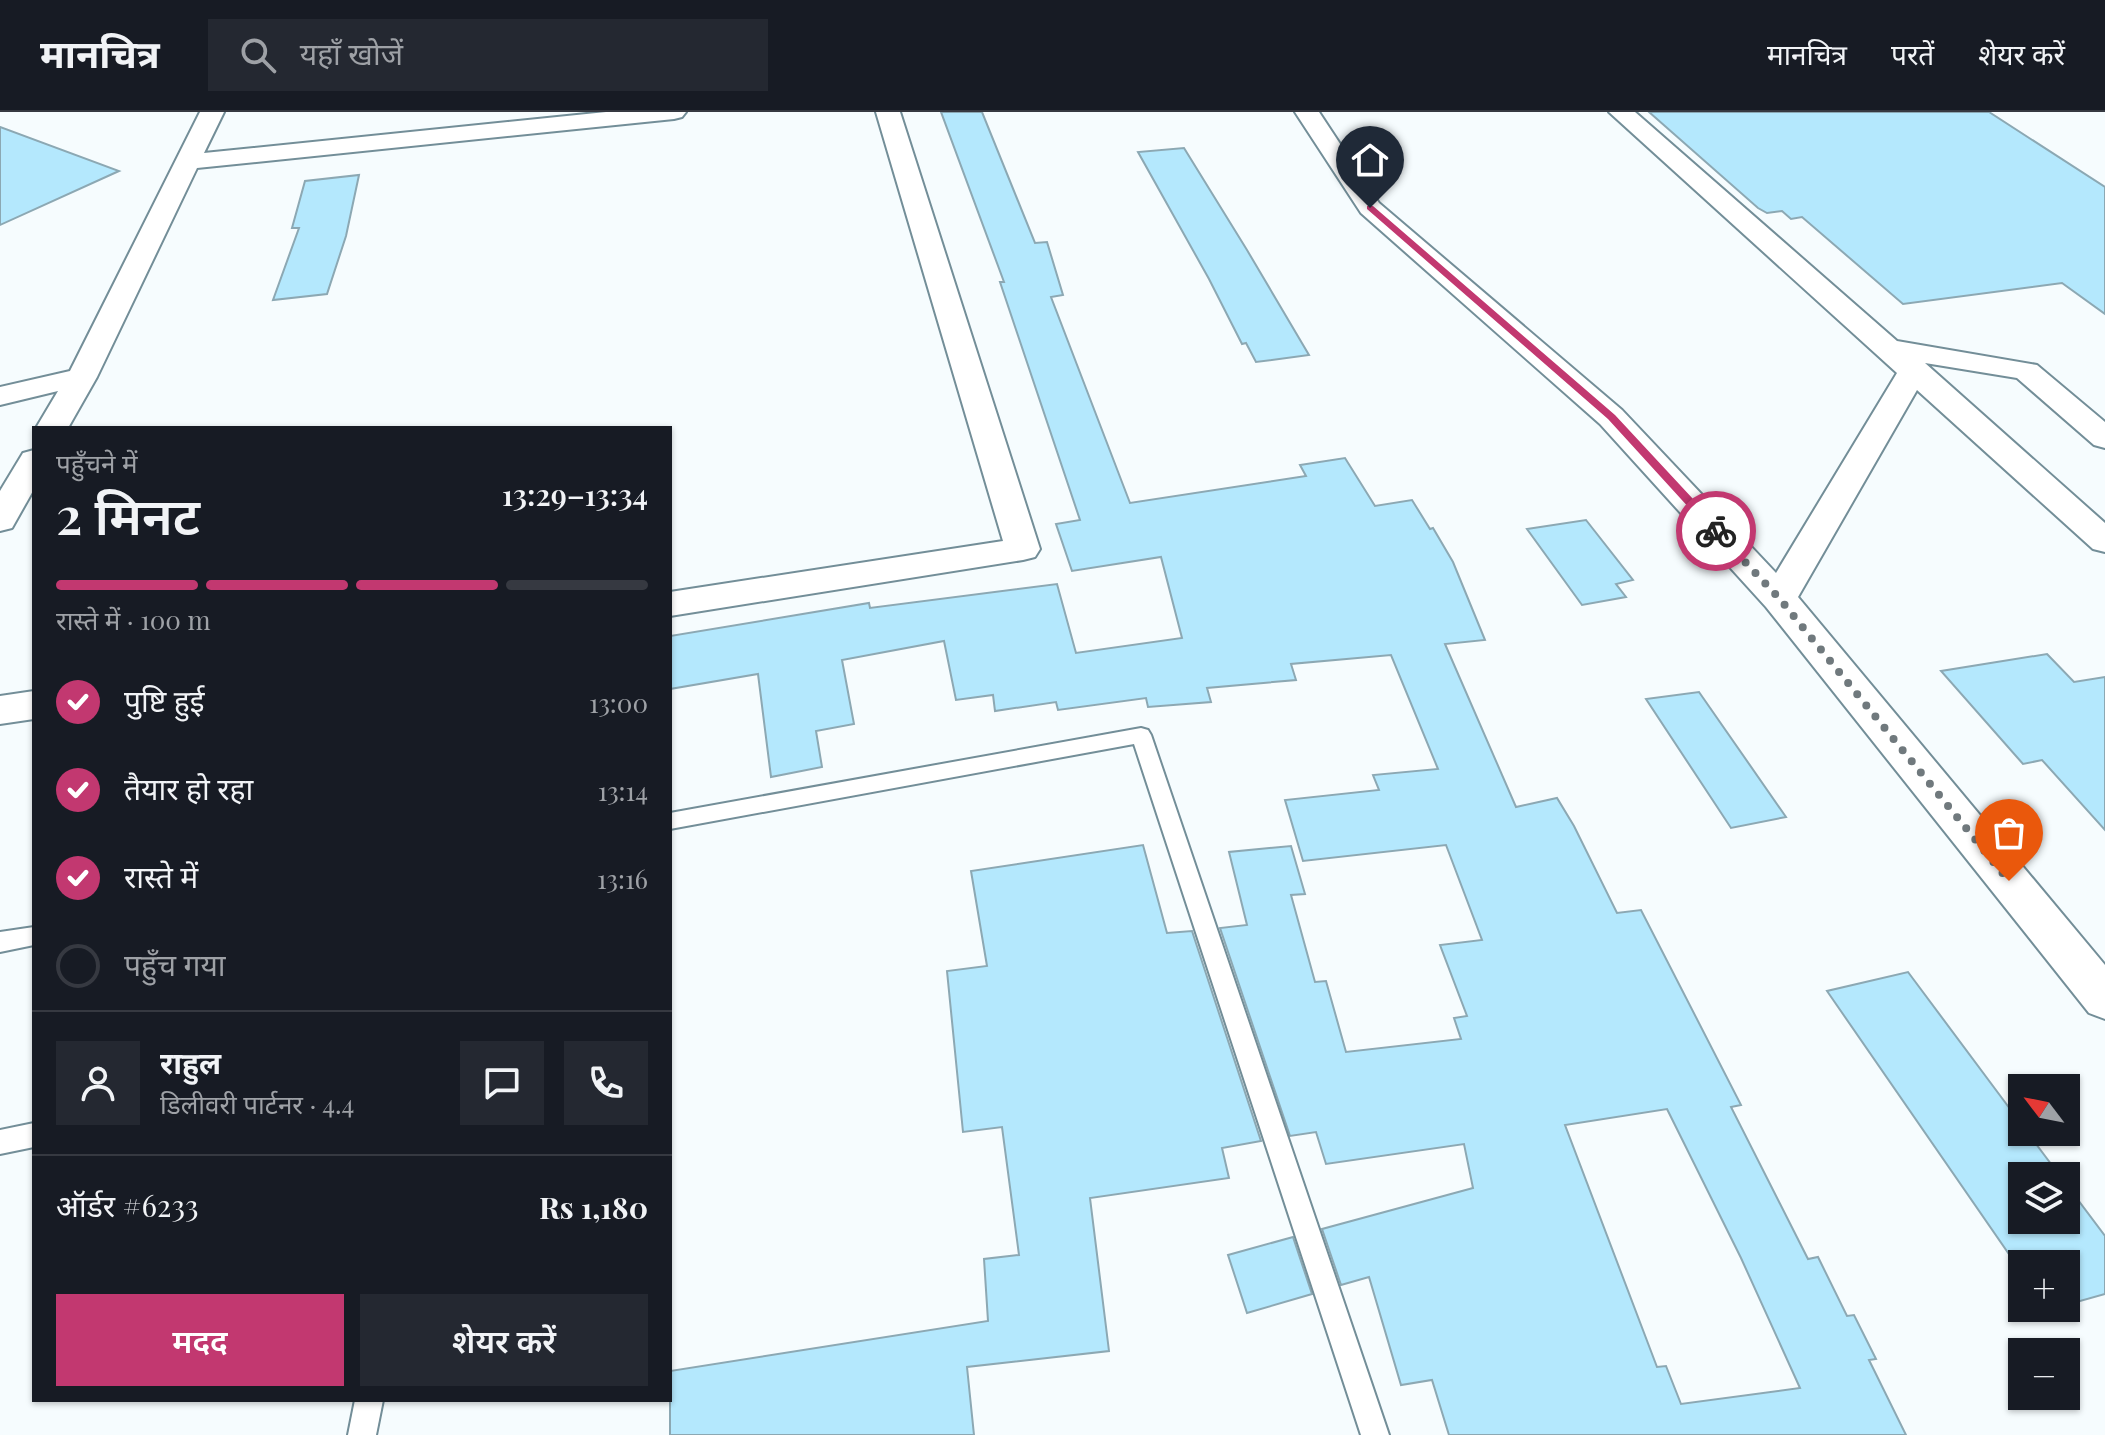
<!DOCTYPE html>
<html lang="hi">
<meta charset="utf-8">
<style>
body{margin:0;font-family:"Playfair Display","Noto Sans Devanagari",serif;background:#242831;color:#f1f3f6;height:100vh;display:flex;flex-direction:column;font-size:30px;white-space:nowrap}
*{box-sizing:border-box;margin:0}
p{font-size:26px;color:#9ea1a6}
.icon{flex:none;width:44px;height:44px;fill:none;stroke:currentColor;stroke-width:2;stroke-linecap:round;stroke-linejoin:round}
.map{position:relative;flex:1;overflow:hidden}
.drawer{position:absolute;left:32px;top:314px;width:640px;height:976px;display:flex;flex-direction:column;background:#171b24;border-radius:0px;box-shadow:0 2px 6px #0004}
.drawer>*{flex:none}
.needle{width:52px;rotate:302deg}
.buttons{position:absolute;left:2008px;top:962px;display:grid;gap:16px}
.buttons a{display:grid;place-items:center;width:72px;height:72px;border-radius:0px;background:#171b24;box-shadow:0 2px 6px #0004;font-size:40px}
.pin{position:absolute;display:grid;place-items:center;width:68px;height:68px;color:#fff;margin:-82px -34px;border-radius:50% 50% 50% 0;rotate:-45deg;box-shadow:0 0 8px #0007}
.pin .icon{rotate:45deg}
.courier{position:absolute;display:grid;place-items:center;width:80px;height:80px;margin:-40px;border:6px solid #c23870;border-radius:50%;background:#fff;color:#222;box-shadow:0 2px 10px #0007}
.headline em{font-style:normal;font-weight:600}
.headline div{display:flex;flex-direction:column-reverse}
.headline{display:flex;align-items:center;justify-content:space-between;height:136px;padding:0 24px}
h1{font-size:52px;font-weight:600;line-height:60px}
.bar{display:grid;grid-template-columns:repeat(4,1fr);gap:12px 8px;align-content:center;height:96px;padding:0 24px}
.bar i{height:10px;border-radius:6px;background:#363941}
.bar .on{background:#c23870}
.bar p{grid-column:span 4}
.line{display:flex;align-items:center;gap:20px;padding:0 24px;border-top:2px solid #363941}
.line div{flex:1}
.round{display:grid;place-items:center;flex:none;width:84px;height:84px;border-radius:0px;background:#242831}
ol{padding:0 24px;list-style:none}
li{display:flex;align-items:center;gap:24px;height:88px}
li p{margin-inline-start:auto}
li .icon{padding:8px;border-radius:50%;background:#c23870;color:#fff;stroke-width:4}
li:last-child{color:#9ea1a6}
li i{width:44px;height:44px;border:4px solid #363941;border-radius:50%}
.cta{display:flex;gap:16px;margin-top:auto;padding:16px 24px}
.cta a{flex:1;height:92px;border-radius:0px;background:#c23870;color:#fff;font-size:32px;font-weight:600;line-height:92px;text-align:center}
.cta a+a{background:#242831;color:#f1f3f6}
header{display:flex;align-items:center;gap:48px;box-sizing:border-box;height:112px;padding:0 40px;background:#171b24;border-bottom:2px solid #363941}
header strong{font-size:38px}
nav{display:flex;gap:44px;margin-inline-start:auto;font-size:28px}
.search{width:560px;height:72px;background:#242831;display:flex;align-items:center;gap:20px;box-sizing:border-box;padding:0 28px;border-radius:0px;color:#9ea1a6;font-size:30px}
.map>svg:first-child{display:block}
</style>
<header>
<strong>मानचित्र</strong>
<div class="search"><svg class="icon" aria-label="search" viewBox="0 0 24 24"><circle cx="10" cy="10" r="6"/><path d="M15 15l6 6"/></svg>यहाँ खोजें</div>
<nav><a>मानचित्र</a><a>परतें</a><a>शेयर करें</a></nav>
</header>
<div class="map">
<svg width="2105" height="1323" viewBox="0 0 2105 1323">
<rect width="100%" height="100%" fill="#f6fcfe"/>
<!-- building -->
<g fill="#b4e8fd" stroke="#8ca8b3" stroke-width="2" fill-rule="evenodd">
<path d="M941,0H982L1035,131L1047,130L1063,183L1051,185L1130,391L1306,364L1300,353L1345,346L1375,394L1412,388L1430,417L1433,416L1453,450L1485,528L1445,532L1516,695L1557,686L1574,714L1617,801L1641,798L1741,993L1731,995L1808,1147L1818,1145L1847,1204L1854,1203L1876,1247L1869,1248L1906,1323H1449L1432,1268L1401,1273L1369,1165L1341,1173L1322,1117L1473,1076L1464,1032L1326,1052L1316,1020L1290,1024L1220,816L1247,813L1229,740L1291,734L1305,782L1291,783L1315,870L1326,869L1346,940L1461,927L1454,906L1467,904L1440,833L1482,828L1446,733L1303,749L1285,688L1379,678L1373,663L1438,657L1391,543L1291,552L1296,568L1207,576L1211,590L1148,595L1146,586L1058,598L1056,590L995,599L993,583L956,588L944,529L842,548L854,612L816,619L822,655L771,665L758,562L670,577V524L869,491L870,496L1057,472L1076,541L1182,526L1161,445L1072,459L1056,412L1080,408L1000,170H1004ZM1667,997L1741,1146L1800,1276L1681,1292L1666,1254L1657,1255L1565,1013Z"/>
<path d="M1649,0H1989L2105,75V202L2062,171L1903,192L1802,105L1791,107L1782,99L1767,101L1758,96Z"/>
<path d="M0,15L119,59L0,113Z"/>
<path d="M1184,36L1247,138L1309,243L1256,250L1246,231L1242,232L1209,167L1138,40Z"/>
<path d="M359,63L346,124L327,182L273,188L299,116H292L305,69Z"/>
<path d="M1586,408L1633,468L1616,472L1626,485L1582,493L1527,417Z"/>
<path d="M2047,542L2074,570L2105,565V718L2042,648L2023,652L1941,559Z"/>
<path d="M1699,580L1786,705L1731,716L1646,587Z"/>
<path d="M1143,733L1167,821L1192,819L1261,1029L1222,1036L1229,1066L1090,1086L1109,1239L967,1255L974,1323H670V1259L988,1209L984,1147L1019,1143L1002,1015L963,1020L947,859L987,854L971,759Z"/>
<path d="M1908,860L2022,1013V1020H2027L2060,1064H2022V1108H2066V1072L2105,1124V1182L2066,1193V1152H2022V1161L1827,879Z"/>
<path d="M1293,1125L1312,1182L1247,1201L1228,1143Z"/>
</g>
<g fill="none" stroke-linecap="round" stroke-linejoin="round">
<!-- lane casing -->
<g stroke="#738e98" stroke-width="4">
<g id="lane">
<path d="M1141,616L1148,618L1151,623L1389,1323H1361L1134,632L670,717V701Z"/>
<path d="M34,815V833L0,840V820Z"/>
<path d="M34,1011V1035L0,1042V1018Z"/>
<path d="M355,1288H383L376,1323H348Z"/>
</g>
</g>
<!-- street casing -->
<g stroke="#738e98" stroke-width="4">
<g id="street">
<path d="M200,0H224L204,41L606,0H686L682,5L674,7L197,56L97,265L68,316H36L58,279L0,293V275L70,259Z"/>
<path d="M876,0H900L1040,437L1035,445L1023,448L670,504V480L1003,429Z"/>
<path d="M1295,0H1319L1379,91L1622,298L1776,461L1897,261L1609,0H1635L1897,229L2037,253L2105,310V336L2094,333L2017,266L1925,251L2105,411V440L2093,437L1917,278L1798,485L2105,853V907L2089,901L1766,495L1600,312L1361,101Z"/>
<path d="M34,338V377L12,416L0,419V379L23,341Z"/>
<path d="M34,579V607L0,612V584Z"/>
</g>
</g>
<!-- lane -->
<use href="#lane" fill="#fff" fill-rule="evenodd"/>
<!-- street -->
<use href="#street" fill="#fff" fill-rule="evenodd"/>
</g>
<!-- route -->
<path fill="#c23870" d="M1367,94H1373L1615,303L1720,416V421H1712L1608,307L1367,97Z"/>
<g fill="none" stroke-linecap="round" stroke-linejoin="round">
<!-- done -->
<path stroke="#70797d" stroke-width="8" stroke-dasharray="0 14.4" d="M1716,419L1779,486L2009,769"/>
</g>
</svg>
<div class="buttons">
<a><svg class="needle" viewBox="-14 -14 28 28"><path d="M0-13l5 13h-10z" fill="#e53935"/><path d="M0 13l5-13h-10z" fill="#9ea1a6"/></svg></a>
<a><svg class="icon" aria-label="layers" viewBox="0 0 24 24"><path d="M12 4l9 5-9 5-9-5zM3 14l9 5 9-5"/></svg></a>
<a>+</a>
<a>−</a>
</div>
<div class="pin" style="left:2009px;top:769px;background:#ea580c"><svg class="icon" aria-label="bag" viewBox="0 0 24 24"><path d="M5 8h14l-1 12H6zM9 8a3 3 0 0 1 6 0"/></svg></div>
<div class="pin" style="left:1370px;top:96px;background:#1f2937"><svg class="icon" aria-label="home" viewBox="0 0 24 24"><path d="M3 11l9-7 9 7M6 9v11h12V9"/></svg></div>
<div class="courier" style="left:1716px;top:419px"><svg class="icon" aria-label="bike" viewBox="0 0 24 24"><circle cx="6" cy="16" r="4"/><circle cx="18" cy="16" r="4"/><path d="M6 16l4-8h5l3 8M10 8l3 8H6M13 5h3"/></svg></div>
<section class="drawer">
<div class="headline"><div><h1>2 मिनट</h1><p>पहुँचने में</p></div><em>13:29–13:34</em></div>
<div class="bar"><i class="on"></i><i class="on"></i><i class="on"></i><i></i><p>रास्ते में · 100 m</p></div>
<ol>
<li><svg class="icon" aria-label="check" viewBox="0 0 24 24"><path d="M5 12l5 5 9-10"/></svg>पुष्टि हुई<p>13:00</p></li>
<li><svg class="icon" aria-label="check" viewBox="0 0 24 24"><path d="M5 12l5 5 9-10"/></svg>तैयार हो रहा<p>13:14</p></li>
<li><svg class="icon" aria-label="check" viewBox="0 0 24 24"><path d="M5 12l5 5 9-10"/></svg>रास्ते में<p>13:16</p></li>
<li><i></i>पहुँच गया</li>
</ol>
<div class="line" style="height:144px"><a class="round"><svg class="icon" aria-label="person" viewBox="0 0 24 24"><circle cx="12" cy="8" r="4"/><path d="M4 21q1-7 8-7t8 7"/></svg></a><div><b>राहुल</b><p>डिलीवरी पार्टनर · 4.4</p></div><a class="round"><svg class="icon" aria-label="chat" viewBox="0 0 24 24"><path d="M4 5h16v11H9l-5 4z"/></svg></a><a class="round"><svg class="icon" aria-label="phone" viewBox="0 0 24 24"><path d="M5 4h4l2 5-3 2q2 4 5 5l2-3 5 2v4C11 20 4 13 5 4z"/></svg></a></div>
<div class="line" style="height:104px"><div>ऑर्डर #6233</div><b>Rs 1,180</b></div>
<div class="cta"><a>मदद</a><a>शेयर करें</a></div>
</section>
</div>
